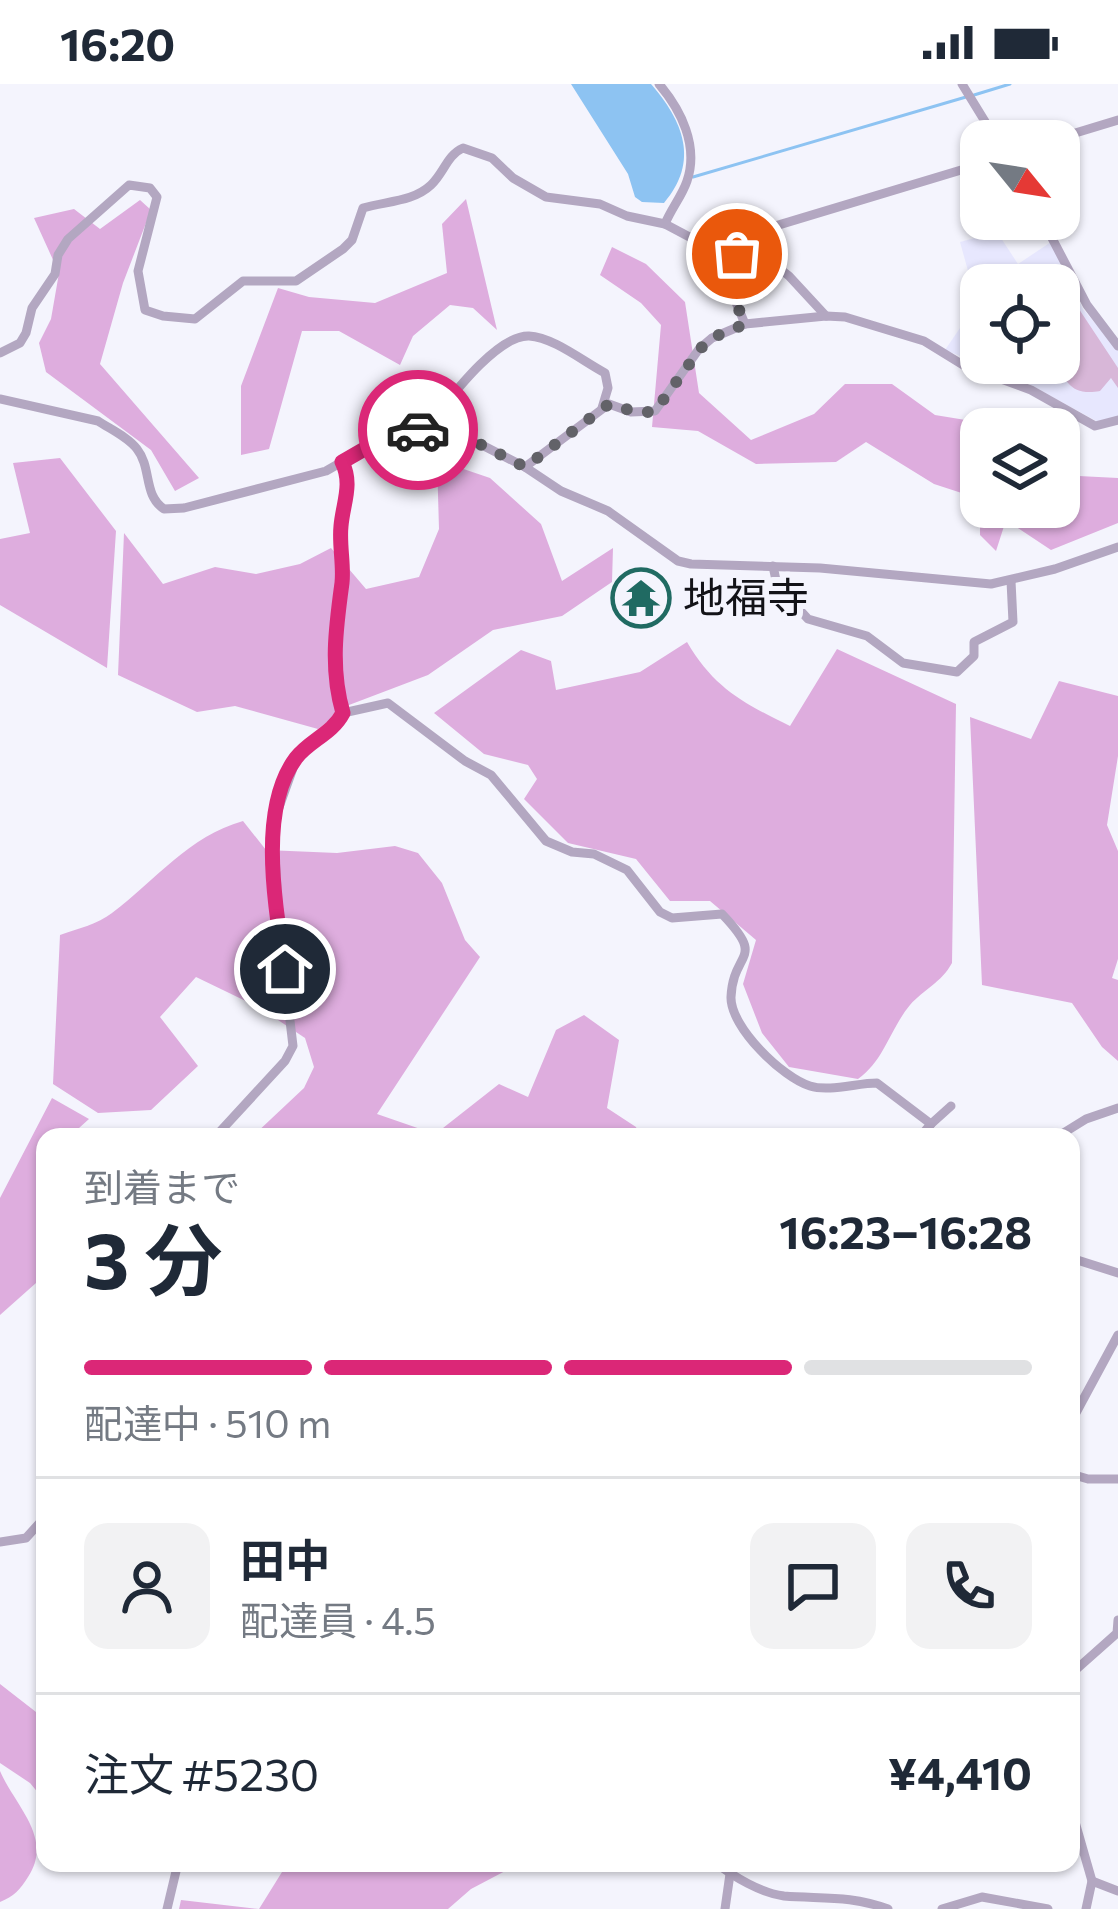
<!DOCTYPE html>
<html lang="ja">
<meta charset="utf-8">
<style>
body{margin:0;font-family:Commissioner,"Noto Sans JP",sans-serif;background:#f2f2f3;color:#1f2937;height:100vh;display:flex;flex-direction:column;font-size:45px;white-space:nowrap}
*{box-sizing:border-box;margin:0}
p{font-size:39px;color:#747a83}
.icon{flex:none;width:66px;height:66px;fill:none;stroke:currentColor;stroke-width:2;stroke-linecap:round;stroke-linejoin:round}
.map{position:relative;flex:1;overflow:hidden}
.panel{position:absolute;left:36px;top:1044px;width:1044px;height:744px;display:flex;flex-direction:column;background:#fff;border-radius:24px;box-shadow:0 3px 9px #0004}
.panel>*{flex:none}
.needle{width:78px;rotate:120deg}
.controls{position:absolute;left:960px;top:36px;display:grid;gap:24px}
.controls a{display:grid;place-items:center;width:120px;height:120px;border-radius:24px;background:#fff;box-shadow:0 3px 9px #0004;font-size:60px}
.pin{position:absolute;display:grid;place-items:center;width:102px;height:102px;color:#fff;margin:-51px;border:6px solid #fff;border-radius:50%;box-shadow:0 3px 12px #0007}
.courier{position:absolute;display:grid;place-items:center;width:120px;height:120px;margin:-60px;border:9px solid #db2777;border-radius:50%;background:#fff;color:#222;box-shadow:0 3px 15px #0007}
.summary em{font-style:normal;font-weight:700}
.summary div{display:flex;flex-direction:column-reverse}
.summary{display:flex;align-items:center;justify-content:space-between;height:204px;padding:0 48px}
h1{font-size:78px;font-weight:700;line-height:90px}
.bar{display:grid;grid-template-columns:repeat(4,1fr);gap:18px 12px;align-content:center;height:144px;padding:0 48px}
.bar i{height:15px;border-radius:9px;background:#e0e1e3}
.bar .selected{background:#db2777}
.bar p{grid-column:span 4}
.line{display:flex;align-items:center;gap:30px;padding:0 48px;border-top:3px solid #e0e1e3}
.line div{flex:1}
.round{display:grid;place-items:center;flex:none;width:126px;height:126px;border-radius:24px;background:#f2f2f3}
.status{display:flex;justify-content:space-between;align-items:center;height:84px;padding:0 60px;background:#fff;direction:ltr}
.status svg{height:33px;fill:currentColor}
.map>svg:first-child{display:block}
</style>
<div class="status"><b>16:20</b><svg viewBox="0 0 49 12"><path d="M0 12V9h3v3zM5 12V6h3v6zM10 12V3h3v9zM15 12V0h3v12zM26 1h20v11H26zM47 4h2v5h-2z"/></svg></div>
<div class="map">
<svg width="1118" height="1825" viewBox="0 0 1118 1825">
<rect width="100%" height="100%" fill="#f4f4fd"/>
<!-- built -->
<path fill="#e7e7fe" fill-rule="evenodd" d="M997,148L1018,180L1051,158L1083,225L1118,266V334L1100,339L1029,300L945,266L977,219L960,158ZM981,201H1059V279H981Z"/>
<!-- green -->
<path fill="#d8b7d8" d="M1069,210L1118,284V304L1111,294L1100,307C1049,317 1059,256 1059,223H1064L1059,216Z"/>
<!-- forest -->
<g fill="#deadde">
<path d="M466,115L497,246L473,224L450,221L413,252L400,281L339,247H302L269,365L241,371V302L278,204L309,213L375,219L447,189L442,140Z"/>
<path d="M140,116L151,126L123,199L100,280L199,394L175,407L151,366L46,288L39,259L51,235L59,189L34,134L74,125L100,145Z"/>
<path d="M612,163L646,180L685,218L699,309L751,356L814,330L845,300H892L935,331L990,340L995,345H981V423H1059V391L1118,394V439L1051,466L1006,436L996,467L980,451V415L934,400L866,358L836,378L756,380L698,347L652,343L661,241L641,219L600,191Z"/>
<path d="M60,374L116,447L107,584L0,521V455L30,449L13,379Z"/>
<path d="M437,376L490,394L541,440L562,497L613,464L612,498L562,532L493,546L428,591L349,621L318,645L235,622L197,628L118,591L124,449L163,500L215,483L256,490L300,480L331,464L366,505L419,493L439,445Z"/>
<path d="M687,558C714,604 743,619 790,642L837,565L956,620L952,879C941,899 924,905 910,921C890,945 884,977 858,995L789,983L762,949L743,900L756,856L710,817H670L636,775L568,759L524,715L537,695L528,681L484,670L434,629L521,566L551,577L556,606L640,588Z"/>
<path d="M1059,597L1118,612V672L1107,741L1118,767V875L1112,894L1118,896V977L1102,963L1072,919L982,901L970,633L1031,655Z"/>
<path d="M243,737L266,766L337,769L395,762L418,769L442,799L465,856L480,873L377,1030L432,1049L430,1053H252L304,1004L314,983L305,954L260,924L196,893L160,933L198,982L151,1026L98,1029L53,1000L60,851C77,845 98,840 112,829C156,796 189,752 243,737Z"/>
<path d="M584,931L619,956L607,1024L636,1043L640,1053H439L443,1044L499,1000L528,1013L556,946Z"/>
<path d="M52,1014L89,1035L69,1053H45V1197L36,1199L0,1231V1114Z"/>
<path d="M0,1600L45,1635V1717L30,1699L0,1679Z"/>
<path d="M0,1687C15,1722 54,1754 28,1793C20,1806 14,1812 0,1818Z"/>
<path d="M291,1779H509V1785L471,1805L448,1825H179L181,1816L259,1825L282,1788Z"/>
</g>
<!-- water -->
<path fill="#8dc3f2" d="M571,0H651C683,37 700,77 664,119L642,118L635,113L628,90Z"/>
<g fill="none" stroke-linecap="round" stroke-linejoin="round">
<!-- stream -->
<g stroke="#8dc3f2" stroke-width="3">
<path d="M974,11L1010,0"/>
<path d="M693,93L966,13"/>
</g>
<!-- minor -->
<g stroke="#b3a7c1" stroke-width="9">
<path d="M659,0C681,26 699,62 687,97C682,112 671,125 665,140"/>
<path d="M962,0L997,57"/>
<path d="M1049,57L1118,36"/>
<path d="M1042,135L1087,221L1118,262"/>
<path d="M714,166L722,158L981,80"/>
<path d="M714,166L745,240"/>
<path d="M0,269L20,259L26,249L32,224L55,190L58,171L68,155L129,101L150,104L157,113L138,187L145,226L163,232L195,235L243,197H296L343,165L352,156L363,124C386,117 413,118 431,101C444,89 447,71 463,64L492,74L513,94L546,113L600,120L627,132L665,140L714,166L767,175L789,192L826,232"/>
<path d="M0,315L98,337C110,345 128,353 137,365C152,384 143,411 164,425L184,424L326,387L387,352L425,345L482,361L525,383L561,407L608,427L678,477L691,480L820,484L991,500L1055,485L1118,463"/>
<path d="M425,345C445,321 495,251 529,252C553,253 584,278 605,289L608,304L602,324"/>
<path d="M342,378C353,400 343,420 341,442C339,458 343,474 342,489C339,541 326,576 343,629"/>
<path d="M525,383L609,320L631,328L655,327L699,265L712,254L745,240L826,232L845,233L924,257L963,281L1031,306L1095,342L1118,336"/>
<path d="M773,482L777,501L808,535L867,552L903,579L957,588L974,572V558L1013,538L1011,497"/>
<path d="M931,1040L951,1022"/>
<path d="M215,1053L285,977L293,962L280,852L273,740L297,673L336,642L343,629L388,619L465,677L491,691L546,757L572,768L594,770L627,786L660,828L672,834L722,830C767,877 733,866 731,913C730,943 783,994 810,1002C829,1008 857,999 877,999L931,1040L920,1053"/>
<path d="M1057,1053L1086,1035L1118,1024"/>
<path d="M1071,1174L1118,1189"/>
<path d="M1071,1338L1118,1251"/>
<path d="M1071,1390L1088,1395H1118"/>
<path d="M0,1458L26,1454L45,1433"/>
<path d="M1071,1590L1117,1549L1118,1536"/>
<path d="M1071,1724L1092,1797"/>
<path d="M716,1779C734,1793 761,1809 784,1812C822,1815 850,1811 888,1825"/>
<path d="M167,1825L178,1779"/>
<path d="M725,1825L730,1790"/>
<path d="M942,1825L982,1813L1048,1825"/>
<path d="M1086,1825L1092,1797L1118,1807"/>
</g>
</g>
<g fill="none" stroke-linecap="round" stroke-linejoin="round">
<!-- done -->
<path stroke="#626268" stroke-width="12" stroke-dasharray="0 21.6" d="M418,346L482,361L525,383L609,320L640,329L655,327L707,256L745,240L714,166L737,170"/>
<!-- route -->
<path stroke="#db2777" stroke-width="15" d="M285,885C276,825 257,726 296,674C310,656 332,650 343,629C330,585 336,543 342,499C344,480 339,461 341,442C343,419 353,400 342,378L387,352L418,346"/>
</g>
<!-- icons -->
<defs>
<g id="temple-ring" transform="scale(3)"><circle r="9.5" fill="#f4f4fd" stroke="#206a62" stroke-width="1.5"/><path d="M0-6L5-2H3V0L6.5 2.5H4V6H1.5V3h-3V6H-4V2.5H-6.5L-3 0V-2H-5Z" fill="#206a62"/></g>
</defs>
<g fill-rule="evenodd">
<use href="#temple-ring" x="641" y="514"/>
</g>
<g text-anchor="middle" stroke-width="12" stroke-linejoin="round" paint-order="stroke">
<!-- poi labels -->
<g font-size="42" fill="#131318" stroke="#f4f4fd" text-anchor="start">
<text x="683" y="529">地福寺</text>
</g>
</g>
</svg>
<div class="controls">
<a><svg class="needle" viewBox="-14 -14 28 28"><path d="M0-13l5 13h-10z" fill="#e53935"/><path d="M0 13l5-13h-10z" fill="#747a83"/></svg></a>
<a><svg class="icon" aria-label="locate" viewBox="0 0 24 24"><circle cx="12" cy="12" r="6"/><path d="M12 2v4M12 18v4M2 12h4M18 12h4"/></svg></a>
<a><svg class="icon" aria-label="layers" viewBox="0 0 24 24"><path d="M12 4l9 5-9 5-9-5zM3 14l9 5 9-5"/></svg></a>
</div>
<div class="pin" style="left:737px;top:170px;background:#ea580c"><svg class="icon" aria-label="bag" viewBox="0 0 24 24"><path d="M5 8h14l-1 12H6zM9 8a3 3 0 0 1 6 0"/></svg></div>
<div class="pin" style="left:285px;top:885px;background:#1f2937"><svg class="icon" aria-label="home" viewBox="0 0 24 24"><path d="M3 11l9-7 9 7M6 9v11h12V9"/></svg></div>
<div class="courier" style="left:418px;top:346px"><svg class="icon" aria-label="car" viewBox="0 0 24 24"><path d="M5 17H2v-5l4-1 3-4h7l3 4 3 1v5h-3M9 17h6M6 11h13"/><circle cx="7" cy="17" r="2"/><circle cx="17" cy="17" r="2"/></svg></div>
<section class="panel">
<div class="summary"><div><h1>3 分</h1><p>到着まで</p></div><em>16:23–16:28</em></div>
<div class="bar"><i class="selected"></i><i class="selected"></i><i class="selected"></i><i></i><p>配達中 · 510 m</p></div>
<div class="line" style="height:216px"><a class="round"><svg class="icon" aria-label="person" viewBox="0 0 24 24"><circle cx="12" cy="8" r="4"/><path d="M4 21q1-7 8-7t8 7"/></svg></a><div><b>田中</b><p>配達員 · 4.5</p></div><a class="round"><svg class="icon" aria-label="chat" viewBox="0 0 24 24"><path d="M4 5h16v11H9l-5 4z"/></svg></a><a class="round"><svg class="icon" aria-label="phone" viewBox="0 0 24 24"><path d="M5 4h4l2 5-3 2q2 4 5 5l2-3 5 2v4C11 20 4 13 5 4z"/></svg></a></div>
<div class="line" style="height:156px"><div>注文 #5230</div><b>¥4,410</b></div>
</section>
</div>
